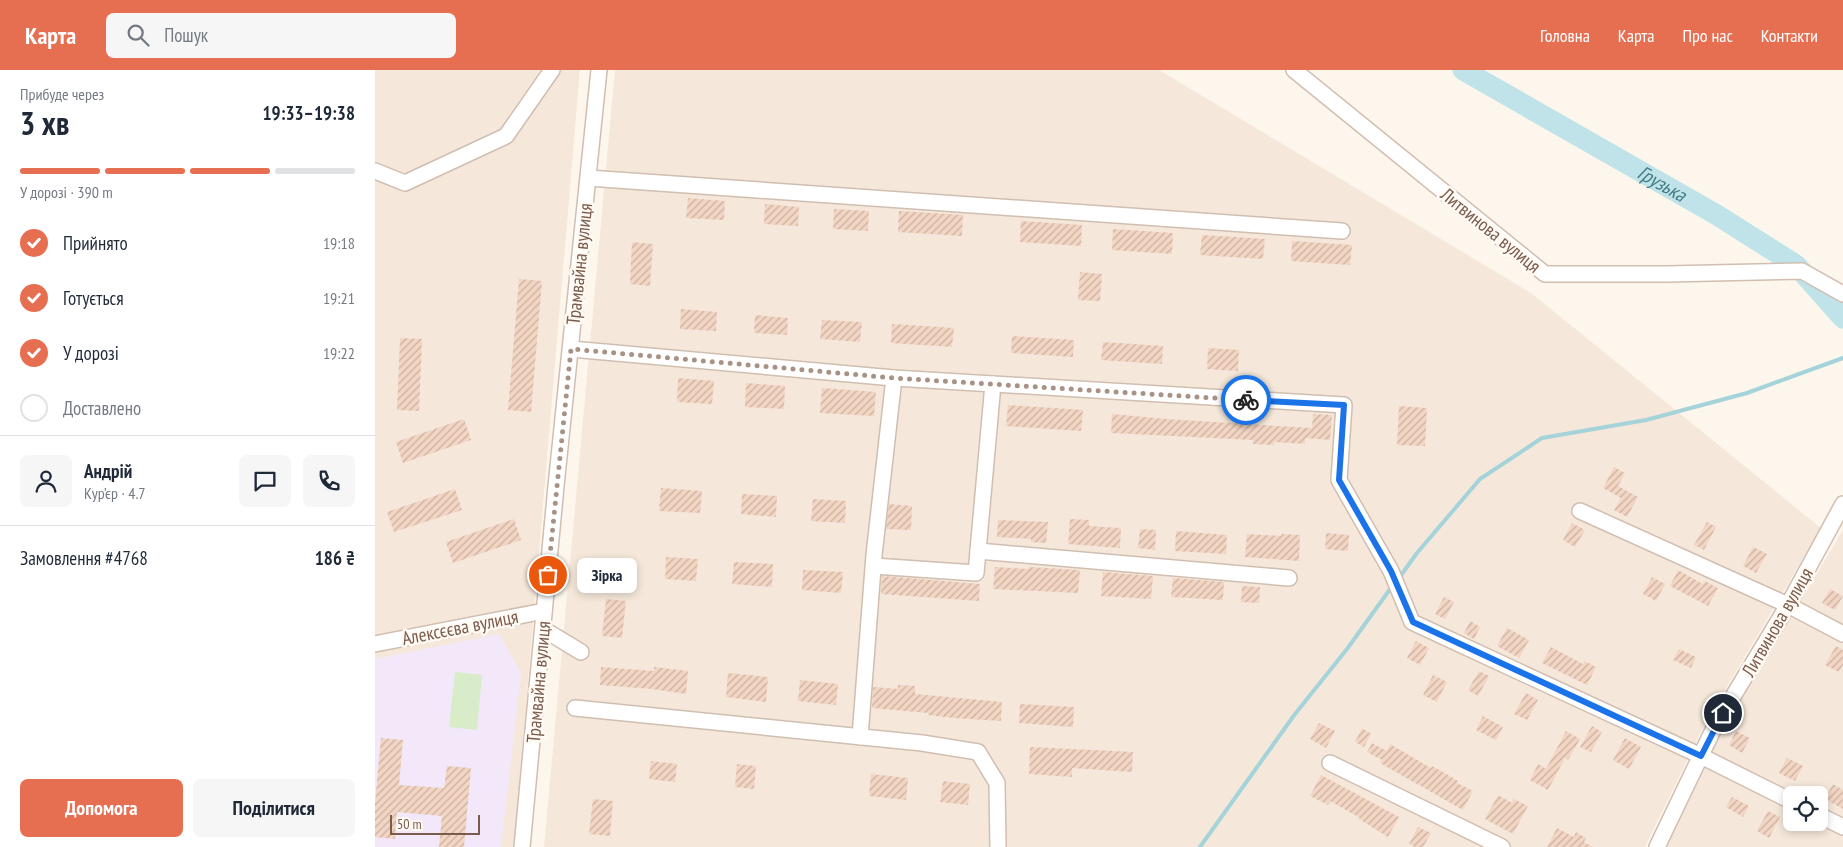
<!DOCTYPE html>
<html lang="uk">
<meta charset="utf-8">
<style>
body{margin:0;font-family:"PT Sans Narrow",sans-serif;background:#f6f6f7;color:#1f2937;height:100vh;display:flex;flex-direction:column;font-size:19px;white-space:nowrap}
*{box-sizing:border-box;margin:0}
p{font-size:16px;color:#747a83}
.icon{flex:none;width:28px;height:28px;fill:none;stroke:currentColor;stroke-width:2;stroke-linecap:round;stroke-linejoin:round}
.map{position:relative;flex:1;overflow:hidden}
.side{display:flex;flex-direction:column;background:#fff;width:375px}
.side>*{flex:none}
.tools{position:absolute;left:1408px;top:716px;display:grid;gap:10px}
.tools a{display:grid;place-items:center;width:45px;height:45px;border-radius:8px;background:#fff;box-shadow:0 2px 8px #0003;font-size:25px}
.scale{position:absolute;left:15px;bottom:12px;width:90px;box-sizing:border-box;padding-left:5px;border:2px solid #7a5c4d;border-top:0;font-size:14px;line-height:18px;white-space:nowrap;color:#7a5c4d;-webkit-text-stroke:4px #fffaf3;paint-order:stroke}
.pin{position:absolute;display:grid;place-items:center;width:42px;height:42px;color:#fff;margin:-21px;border:2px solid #fff;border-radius:50%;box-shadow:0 1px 5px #0007}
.courier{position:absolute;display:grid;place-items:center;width:50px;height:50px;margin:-25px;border:4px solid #1a73e8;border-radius:50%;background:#fff;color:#222;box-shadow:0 1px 6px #0007}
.bubble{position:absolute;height:35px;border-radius:8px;background:#fff;box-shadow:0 2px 8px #0003;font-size:16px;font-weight:800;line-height:35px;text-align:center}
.headline em{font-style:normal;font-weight:800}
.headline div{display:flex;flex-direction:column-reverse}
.headline{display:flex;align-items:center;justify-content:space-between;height:85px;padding:0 20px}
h1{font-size:32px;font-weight:800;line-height:38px}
.bar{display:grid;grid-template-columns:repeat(4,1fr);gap:8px 5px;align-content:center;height:60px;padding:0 20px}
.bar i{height:6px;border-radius:4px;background:#e0e1e3}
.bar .selected{background:#e76f51}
.bar p{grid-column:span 4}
.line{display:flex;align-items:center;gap:12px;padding:0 20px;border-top:1px solid #e0e1e3}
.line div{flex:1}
.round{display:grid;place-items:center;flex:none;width:52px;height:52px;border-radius:8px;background:#f6f6f7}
ol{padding:0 20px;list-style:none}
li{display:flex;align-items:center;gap:15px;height:55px}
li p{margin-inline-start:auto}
li .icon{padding:5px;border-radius:50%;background:#e76f51;color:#fff;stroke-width:4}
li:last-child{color:#747a83}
li i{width:28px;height:28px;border:2px solid #e0e1e3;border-radius:50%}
.primary-button{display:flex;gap:10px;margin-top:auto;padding:10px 20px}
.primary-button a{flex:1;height:58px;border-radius:8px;background:#e76f51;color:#fff;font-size:20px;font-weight:800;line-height:58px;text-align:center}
.primary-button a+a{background:#f6f6f7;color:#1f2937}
header{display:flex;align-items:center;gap:30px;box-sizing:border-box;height:70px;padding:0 25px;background:#e76f51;color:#fff}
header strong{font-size:24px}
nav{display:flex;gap:28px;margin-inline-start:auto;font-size:18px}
.search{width:350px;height:45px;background:#f6f6f7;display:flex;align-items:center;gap:12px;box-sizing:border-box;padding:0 18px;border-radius:8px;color:#747a83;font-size:19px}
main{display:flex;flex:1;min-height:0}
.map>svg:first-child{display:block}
</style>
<header>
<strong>Карта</strong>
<div class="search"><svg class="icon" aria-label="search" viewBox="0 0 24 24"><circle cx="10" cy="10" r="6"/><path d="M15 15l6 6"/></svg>Пошук</div>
<nav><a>Головна</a><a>Карта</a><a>Про нас</a><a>Контакти</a></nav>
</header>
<main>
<section class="side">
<div class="headline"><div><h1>3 хв</h1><p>Прибуде через</p></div><em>19:33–19:38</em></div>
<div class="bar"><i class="selected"></i><i class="selected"></i><i class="selected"></i><i></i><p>У дорозі · 390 m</p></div>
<ol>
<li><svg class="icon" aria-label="check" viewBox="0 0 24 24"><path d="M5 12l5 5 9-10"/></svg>Прийнято<p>19:18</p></li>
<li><svg class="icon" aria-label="check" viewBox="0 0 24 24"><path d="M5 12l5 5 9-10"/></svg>Готується<p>19:21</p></li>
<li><svg class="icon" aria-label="check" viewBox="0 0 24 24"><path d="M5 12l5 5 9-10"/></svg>У дорозі<p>19:22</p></li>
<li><i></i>Доставлено</li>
</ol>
<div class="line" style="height:90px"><a class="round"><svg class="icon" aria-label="person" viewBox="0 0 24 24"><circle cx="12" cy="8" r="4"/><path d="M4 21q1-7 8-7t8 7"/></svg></a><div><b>Андрій</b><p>Кур’єр · 4.7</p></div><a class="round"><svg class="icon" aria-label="chat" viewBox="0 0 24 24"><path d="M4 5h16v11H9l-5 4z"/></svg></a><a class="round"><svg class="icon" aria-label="phone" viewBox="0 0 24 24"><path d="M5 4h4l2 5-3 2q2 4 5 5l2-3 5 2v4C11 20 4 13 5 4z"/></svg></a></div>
<div class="line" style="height:65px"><div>Замовлення #4768</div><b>186 ₴</b></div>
<div class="primary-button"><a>Допомога</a><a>Поділитися</a></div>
</section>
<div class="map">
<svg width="1468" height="777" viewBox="0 0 1468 777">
<defs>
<pattern id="building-hatch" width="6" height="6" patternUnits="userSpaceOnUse" patternTransform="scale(1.25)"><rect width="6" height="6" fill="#f3d5c3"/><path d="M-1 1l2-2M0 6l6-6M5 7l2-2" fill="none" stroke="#cab0a1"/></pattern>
</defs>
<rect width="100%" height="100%" fill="#fdf6ec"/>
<!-- residential -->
<g fill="#f5e8da" fill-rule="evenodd">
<path d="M0,0H205L139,777H0Z"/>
<path d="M240,0H784L1156,223L1446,458L1330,654L1270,777H169Z"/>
<path d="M1468,460V777H1291L1345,665ZM1416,725H1444V752H1416Z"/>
</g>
<!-- education -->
<path fill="#f3e8fa" d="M124,564L146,603L126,777H0V589Z"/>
<!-- pitch -->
<path fill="#d8ecc9" d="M80,602L107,605L102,660L74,657Z"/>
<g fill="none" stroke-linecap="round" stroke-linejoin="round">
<!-- stream -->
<g stroke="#a5d3da" stroke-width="4">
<path d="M1024,508L1042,483L1105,409L1167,368L1271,350L1372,323L1468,288"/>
<path d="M825,777L920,644L972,579L1018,515"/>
</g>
<!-- river -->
<path stroke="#bfe3e8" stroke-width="21" id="s1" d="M1088,0L1342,145L1421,195L1468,248"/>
</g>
<!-- building -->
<g fill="url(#building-hatch)">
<path d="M313,128L350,131L349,150L311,148Z"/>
<path d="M390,134L424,137L423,156L389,154Z"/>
<path d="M459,139L494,141L493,161L458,159Z"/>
<path d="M524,141L588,145L587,166L523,162Z"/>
<path d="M646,151L707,155L706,176L645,172Z"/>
<path d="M738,159L798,163L797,184L737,180Z"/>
<path d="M827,165L890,169L888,189L825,185Z"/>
<path d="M917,171L977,175L975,195L916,191Z"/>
<path d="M257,172L278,174L275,216L255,214Z"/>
<path d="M705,202L727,204L725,231L703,230Z"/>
<path d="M144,209L167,211L156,342L133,340Z"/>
<path d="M306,239L342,242L341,261L305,259Z"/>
<path d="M380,245L413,248L412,265L379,263Z"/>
<path d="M447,250L487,252L485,272L445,269Z"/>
<path d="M517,254L579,258L577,277L516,273Z"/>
<path d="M637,266L699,270L698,287L636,283Z"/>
<path d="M25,268L47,269L44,341L22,340Z"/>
<path d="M728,272L788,276L787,294L726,290Z"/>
<path d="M833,278L864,280L863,301L832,299Z"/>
<path d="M303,308L339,311L337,334L302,332Z"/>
<path d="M371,313L410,316L409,339L370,337Z"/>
<path d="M447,318L501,322L499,346L445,343Z"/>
<path d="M633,335L708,340L706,361L631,356Z"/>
<path d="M1024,336L1052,338L1050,376L1022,375Z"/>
<path d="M737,344L791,349L937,358L938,344L957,345L955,370L930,368V374L899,372V375L878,374V370L736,363Z"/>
<path d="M89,349L96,370L28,393L21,372Z"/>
<path d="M1239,397L1250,403L1243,416L1263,427L1252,447L1239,440L1246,428L1228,418Z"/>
<path d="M286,418L327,421L325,443L284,441Z"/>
<path d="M80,419L87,440L19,462L12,442Z"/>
<path d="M367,424L402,426L401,447L366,444Z"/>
<path d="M438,429L471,431L470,453L436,451Z"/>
<path d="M514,434L537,436L536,460L511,459Z"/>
<path d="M139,449L146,470L78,493L71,472Z"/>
<path d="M695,449L714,450V456L746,458L745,478L693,474Z"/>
<path d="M623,450L673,452L671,473L656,472V469L622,467Z"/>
<path d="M1332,452L1341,457L1329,480L1319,475Z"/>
<path d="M1197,453L1210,460L1200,477L1188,470Z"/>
<path d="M765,459L781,460L780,480L763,478Z"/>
<path d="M801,461L852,465L851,484L800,481Z"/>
<path d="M951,463L974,465L973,481L950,479Z"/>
<path d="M872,464L906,466L907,464L925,465L924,491L870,487Z"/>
<path d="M1378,477L1392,484L1381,503L1368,496Z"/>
<path d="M291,487L323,489L321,511L290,509Z"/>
<path d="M359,492L398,494L397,517L357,514Z"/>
<path d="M620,497L653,499L654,497L705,500L703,523L618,519Z"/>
<path d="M428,500L468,502L466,523L427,520Z"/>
<path d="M1303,500L1328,514L1330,511L1343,518L1333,536L1295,516Z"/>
<path d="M728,502L778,506L776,529L726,526Z"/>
<path d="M507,506L605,514L604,531L506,524Z"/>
<path d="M1277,507L1290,514L1281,531L1268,524Z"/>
<path d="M798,508L849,512L848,530L796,527Z"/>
<path d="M867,516L885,517L884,533L866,532Z"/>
<path d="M1455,519L1468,526L1460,540L1447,533Z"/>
<path d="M1069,527L1079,532L1070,549L1060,544Z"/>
<path d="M231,529L251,531L247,568L227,566Z"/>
<path d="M1095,551L1105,557L1099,569L1089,563Z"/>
<path d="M1132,558L1154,570L1144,588L1122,576Z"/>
<path d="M1041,571L1054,578L1045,595L1032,588Z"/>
<path d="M1461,576L1468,580V595L1464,602L1450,595Z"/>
<path d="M1176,577L1208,594L1210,591L1221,597L1212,615L1167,593Z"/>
<path d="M1304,579L1321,587L1316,598L1298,590Z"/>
<path d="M226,597L279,601V597L313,601L311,624L277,619L225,615Z"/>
<path d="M1104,601L1114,606L1103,626L1093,620Z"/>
<path d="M353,603L393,607L391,632L351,627Z"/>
<path d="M1058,605L1072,612L1062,632L1048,625Z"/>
<path d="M425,610L463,614L461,635L423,631Z"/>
<path d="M523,615L540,616V624L627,632L626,651L579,648L553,645V643L497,638L498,617L523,619Z"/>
<path d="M1151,623L1163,630L1152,650L1139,644Z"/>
<path d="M645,634L699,637L698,657L644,653Z"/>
<path d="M1108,646L1128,657L1121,670L1101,660Z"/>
<path d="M944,653L960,661L951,678L935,669Z"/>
<path d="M1217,656L1227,662L1216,682L1205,677Z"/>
<path d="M987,658L996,664L989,677L980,672Z"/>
<path d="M1191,661L1205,669L1193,690L1190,688L1173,720L1155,710L1163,694L1171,699Z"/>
<path d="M1361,661L1375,668L1367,683L1354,675Z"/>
<path d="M6,668L28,670L24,715L69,718L72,696L96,698L89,777H64L67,746L22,742L20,769L0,767V733Z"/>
<path d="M1250,668L1266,677L1254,699L1238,690Z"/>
<path d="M997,673L1012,681L1015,674L1056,698L1057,696L1068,702L1083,711L1082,713L1098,721L1088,740L1005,693L1007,690L992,682Z"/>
<path d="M655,677L758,682L757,702L697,698V707L654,704Z"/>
<path d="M1412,688L1428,696L1420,711L1404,703Z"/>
<path d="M276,691L302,694L300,712L274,709Z"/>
<path d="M362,694L381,696L379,719L360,717Z"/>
<path d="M496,704L533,708L531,730L494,726Z"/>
<path d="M946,705L1024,747L1013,767L984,749L985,748L955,731L953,735L935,726Z"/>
<path d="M568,711L595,714L593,735L565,732Z"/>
<path d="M1458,714L1468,720V739L1450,729Z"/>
<path d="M1123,725L1137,733L1139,729L1153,736L1138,764L1110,749Z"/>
<path d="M1357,727L1374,736L1368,747L1351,737Z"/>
<path d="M218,729L238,731L235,766L214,764Z"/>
<path d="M1393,741L1405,747L1394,768L1382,761Z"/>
<path d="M1043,757L1056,763L1048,777H1040L1034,774Z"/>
<path d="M1182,758L1199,767L1201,762L1211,768L1209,772L1218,777H1172Z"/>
</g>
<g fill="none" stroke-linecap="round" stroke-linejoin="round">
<!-- minor casing -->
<g stroke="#d1beb0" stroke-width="18">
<g id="minor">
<path d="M919,0L1170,204H1292L1427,201L1468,224"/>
<path d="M0,101L30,113L131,66L177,0"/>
<path d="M213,108L967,161"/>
<path d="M196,279L519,308L969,335L964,410L1016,501L1037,552L1326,686L1416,731"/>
<path d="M1205,441L1413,535L1468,564"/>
<path d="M603,481L914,508"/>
<path d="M499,496L601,503L618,314"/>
<path d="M168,559L206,582"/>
<path d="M0,574L169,541"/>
<path d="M200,638L547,673L603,682L622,713L623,777"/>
<path d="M485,667L499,485L519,308"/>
<path d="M955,693L1127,777"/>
<path d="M1444,745L1468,757"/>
<path d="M147,777L181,416L224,0"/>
<path d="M1282,777L1339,658L1413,535L1468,434"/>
</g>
</g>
<!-- minor -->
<use href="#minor" stroke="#fff" stroke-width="15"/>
</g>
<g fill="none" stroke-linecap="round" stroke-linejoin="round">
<!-- done -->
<path stroke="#a89285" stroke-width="5" stroke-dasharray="0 9" d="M173,505L196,279L519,308L871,330"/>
<!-- route -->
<path stroke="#1a73e8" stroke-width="6" d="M871,330L969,335L964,410L1016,501L1038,552L1326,686L1348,643"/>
</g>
<g text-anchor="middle" stroke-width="5" stroke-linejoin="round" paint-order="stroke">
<!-- street labels -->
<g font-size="19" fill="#7a5c4d" stroke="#fffaf3">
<text transform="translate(1116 160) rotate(39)" y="7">Литвинова вулиця</text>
<text transform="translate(204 194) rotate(-84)" y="7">Трамвайна вулиця</text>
<text transform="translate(1402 552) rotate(-60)" y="7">Литвинова вулиця</text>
<text transform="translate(85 557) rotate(-11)" y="7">Алексєєва вулиця</text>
<text transform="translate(163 612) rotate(-85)" y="7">Трамвайна вулиця</text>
</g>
<!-- water labels -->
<g font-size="20" font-style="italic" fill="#437c86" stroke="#fffaf3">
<text dy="7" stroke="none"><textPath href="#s1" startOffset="229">Грузька</textPath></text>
</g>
</g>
</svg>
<div class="tools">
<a><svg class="icon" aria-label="locate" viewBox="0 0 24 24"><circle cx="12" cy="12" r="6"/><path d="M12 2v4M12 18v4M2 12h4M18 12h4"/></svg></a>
</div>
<div class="scale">50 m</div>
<div class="pin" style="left:173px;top:505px;background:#ea580c"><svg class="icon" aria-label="bag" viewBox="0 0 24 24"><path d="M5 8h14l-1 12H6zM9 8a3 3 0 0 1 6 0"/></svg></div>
<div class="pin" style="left:1348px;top:643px;background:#1f2937"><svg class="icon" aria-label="home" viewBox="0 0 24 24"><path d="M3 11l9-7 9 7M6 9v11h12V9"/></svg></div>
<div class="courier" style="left:871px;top:330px"><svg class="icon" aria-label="bike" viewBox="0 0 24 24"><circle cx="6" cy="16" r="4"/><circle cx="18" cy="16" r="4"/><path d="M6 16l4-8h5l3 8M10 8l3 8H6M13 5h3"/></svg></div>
<div class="bubble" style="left:202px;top:488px;width:60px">Зірка</div>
</div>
</main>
